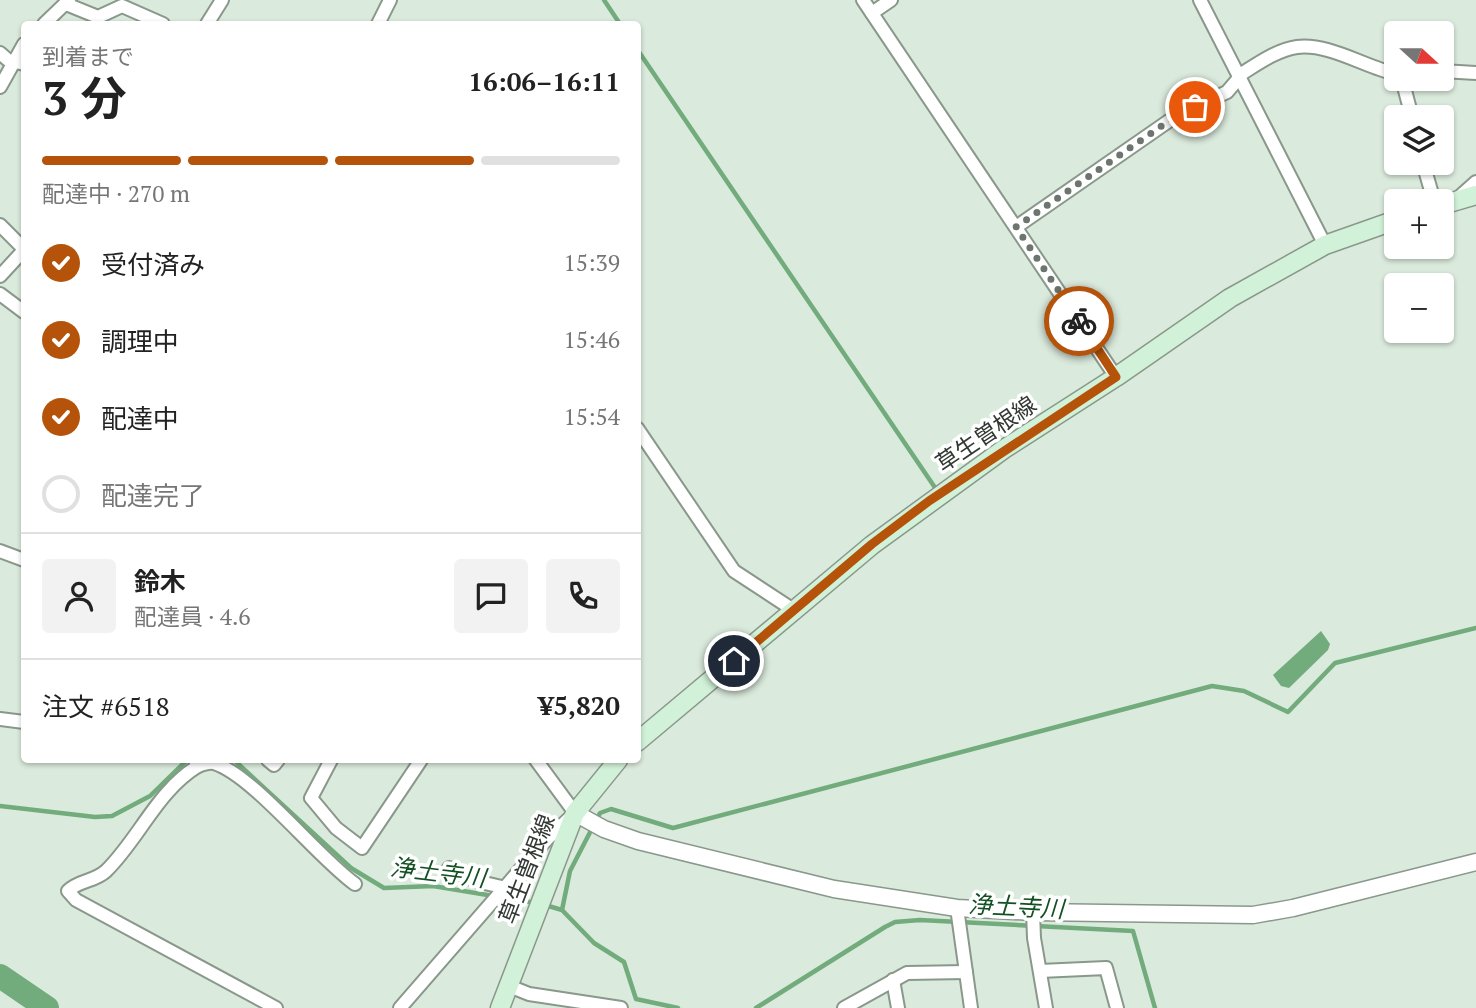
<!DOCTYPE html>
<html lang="ja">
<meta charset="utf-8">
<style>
body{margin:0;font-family:"PT Serif","Noto Sans JP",serif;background:#f2f2f2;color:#222;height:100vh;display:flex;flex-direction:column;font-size:26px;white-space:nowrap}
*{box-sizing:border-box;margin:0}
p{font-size:23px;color:#767676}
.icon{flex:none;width:38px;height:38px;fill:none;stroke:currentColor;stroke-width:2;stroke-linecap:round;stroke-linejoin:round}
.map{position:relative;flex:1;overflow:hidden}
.sheet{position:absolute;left:21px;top:21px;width:620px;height:742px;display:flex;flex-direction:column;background:#fff;border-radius:7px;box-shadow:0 2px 5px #0004}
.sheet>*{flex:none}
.needle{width:46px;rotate:111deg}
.fabs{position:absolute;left:1384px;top:21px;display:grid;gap:14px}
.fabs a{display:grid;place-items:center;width:70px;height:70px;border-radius:7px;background:#fff;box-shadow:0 2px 5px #0004;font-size:35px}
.pin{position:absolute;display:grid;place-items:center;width:60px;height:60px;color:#fff;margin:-30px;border:4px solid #fff;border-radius:50%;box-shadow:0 2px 7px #0007}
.courier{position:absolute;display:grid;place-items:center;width:70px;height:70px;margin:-35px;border:5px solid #b45309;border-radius:50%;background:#fff;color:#222;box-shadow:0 2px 9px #0007}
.head em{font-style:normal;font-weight:700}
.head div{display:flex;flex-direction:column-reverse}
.head{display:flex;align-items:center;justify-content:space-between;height:119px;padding:0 21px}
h1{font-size:46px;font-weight:700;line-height:52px}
.bar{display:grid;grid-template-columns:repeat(4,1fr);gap:10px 7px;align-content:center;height:84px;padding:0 21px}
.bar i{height:9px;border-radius:5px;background:#e0e0e0}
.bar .selected{background:#b45309}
.bar p{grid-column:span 4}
.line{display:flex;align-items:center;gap:18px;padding:0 21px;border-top:2px solid #e0e0e0}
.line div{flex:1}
.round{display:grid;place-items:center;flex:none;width:74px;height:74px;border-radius:7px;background:#f2f2f2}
ol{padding:0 21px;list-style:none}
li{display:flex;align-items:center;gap:21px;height:77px}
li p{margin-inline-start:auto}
li .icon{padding:7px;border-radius:50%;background:#b45309;color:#fff;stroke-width:4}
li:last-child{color:#767676}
li i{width:38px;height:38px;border:4px solid #e0e0e0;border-radius:50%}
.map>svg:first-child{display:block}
</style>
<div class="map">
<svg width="1476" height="1008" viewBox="0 0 1476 1008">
<rect width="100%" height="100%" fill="#daeadc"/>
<!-- water -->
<path fill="#72ab7c" d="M1321,631L1330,644L1328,650L1289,688L1281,686L1273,675Z"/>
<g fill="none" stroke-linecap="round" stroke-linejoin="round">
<!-- stream -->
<g stroke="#72ab7c" stroke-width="4.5">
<path d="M604,0L620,24"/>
<path d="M637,49L938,492"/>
<path d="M234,760L351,868L384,888L433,886L536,903"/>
<path d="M0,806L95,817L112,816L150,796L187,760"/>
<path d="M545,905L562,910L594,943L624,962L636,999L678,1008"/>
<path d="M562,910L570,871L600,813L611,809L673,828L1212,686L1244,691L1288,712L1335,663L1476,628"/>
<path d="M756,1008L885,927L895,922L920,920L1133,931L1155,1008"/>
</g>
<!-- river -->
<path stroke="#72ab7c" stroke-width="24" d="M0,976L47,1008"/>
<!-- minor casing -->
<g stroke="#89988b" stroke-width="16">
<g id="minor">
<path d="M863,0L1116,377"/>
<path d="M1200,0L1325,245"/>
<path d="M66,4L98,17L122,6L163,24"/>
<path d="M872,13L891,0"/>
<path d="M44,24L69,0"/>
<path d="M207,24L222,0"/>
<path d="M378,24L390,0"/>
<path d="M0,53L8,60L24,64"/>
<path d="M1442,71L1476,73"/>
<path d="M1238,76C1256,65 1276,50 1297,47C1329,43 1365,67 1396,74"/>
<path d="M1402,79L1412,117"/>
<path d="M0,87L24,44"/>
<path d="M1423,163L1434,201"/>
<path d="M1457,199L1476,182"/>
<path d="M0,225L24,249"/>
<path d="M1016,227L1176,116L1227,92L1239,78"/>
<path d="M0,276L24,250"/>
<path d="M0,294L24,312"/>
<path d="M637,428L734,571L795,611"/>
<path d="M0,551L24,560"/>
<path d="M0,719L24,722"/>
<path d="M195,760L198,766C157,791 139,839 106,871C94,882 79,880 68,891L76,900L276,1008"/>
<path d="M268,760L274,765L278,760"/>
<path d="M331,760L311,798L336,828L362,848L421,760"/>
<path d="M198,766C203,764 208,762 214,763C253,775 317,857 355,884"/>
<path d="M449,868L476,881L506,888"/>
<path d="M957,908L971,1008"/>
<path d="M1033,912L1034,938L1046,1008"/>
<path d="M1040,971L1106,968L1117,1008"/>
<path d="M893,980L898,1008"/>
<path d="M509,986L529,994L621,1008"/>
<path d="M400,1008L546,840L575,813L536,760"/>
<path d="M844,1008L907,973L966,972"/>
</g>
</g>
<!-- tertiary casing -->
<g stroke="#89988b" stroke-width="19">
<path id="tertiary" d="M575,813L604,829L638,841L834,889L957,908L1033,912L1253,915L1293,908L1476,862"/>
</g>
<!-- secondary casing -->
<g stroke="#89988b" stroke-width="21">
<g id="secondary">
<path d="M1442,205L1476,195"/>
<path d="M637,742L872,545L1004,449L1116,377L1230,298L1325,245L1396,220"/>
<path d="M500,1008L575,813L618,760"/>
</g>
</g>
<!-- minor -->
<use href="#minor" stroke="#fff" stroke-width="12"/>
<!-- tertiary -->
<use href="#tertiary" stroke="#fff" stroke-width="16"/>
<!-- secondary -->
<use href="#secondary" stroke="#d1f2d8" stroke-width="18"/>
</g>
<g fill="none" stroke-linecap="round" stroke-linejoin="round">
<!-- done -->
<path stroke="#6d766e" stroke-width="7" stroke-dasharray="0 12.6" d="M1079,321L1016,227L1176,116L1195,107"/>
<!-- route -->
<path stroke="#b45309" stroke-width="9" d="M734,661L872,544L929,501L1116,377L1079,321"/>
</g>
<g text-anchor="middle" stroke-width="7" stroke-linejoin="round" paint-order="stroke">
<!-- street labels -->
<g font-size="23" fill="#323833" stroke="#fff">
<text transform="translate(986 434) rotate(-34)" y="8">草生曽根線</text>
<text transform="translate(527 869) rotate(-69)" y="8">草生曽根線</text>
</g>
<!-- water labels -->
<g font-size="24" font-style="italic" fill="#135124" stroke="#fff">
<text transform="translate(438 873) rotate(7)" y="8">浄土寺川</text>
<text transform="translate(1016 907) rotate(3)" y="8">浄土寺川</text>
</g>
</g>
</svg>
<div class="fabs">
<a><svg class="needle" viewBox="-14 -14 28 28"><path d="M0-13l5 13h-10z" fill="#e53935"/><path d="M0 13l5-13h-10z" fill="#767676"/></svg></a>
<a><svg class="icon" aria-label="layers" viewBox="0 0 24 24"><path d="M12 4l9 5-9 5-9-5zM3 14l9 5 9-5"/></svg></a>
<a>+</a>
<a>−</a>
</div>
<div class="pin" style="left:1195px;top:107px;background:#ea580c"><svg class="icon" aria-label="bag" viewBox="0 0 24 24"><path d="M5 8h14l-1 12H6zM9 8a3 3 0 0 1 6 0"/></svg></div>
<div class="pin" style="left:734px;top:661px;background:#1f2937"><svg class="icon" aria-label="home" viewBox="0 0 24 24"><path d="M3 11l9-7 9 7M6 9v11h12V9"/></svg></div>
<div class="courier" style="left:1079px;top:321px"><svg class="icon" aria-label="bike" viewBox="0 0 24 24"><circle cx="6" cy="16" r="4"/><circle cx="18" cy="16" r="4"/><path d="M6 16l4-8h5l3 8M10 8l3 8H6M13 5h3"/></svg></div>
<section class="sheet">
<div class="head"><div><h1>3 分</h1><p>到着まで</p></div><em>16:06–16:11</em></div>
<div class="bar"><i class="selected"></i><i class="selected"></i><i class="selected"></i><i></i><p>配達中 · 270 m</p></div>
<ol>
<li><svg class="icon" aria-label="check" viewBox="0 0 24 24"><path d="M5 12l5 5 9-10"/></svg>受付済み<p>15:39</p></li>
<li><svg class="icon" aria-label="check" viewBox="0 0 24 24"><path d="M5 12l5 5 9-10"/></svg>調理中<p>15:46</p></li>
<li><svg class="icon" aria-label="check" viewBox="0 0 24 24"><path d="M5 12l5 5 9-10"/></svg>配達中<p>15:54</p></li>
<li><i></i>配達完了</li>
</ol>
<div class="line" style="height:126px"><a class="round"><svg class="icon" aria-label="person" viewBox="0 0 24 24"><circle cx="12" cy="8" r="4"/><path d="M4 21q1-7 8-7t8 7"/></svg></a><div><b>鈴木</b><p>配達員 · 4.6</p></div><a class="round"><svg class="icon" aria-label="chat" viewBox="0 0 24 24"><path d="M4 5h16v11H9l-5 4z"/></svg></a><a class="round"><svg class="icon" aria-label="phone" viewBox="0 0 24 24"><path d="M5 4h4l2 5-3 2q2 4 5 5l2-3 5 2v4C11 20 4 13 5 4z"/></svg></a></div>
<div class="line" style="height:91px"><div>注文 #6518</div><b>¥5,820</b></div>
</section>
</div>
